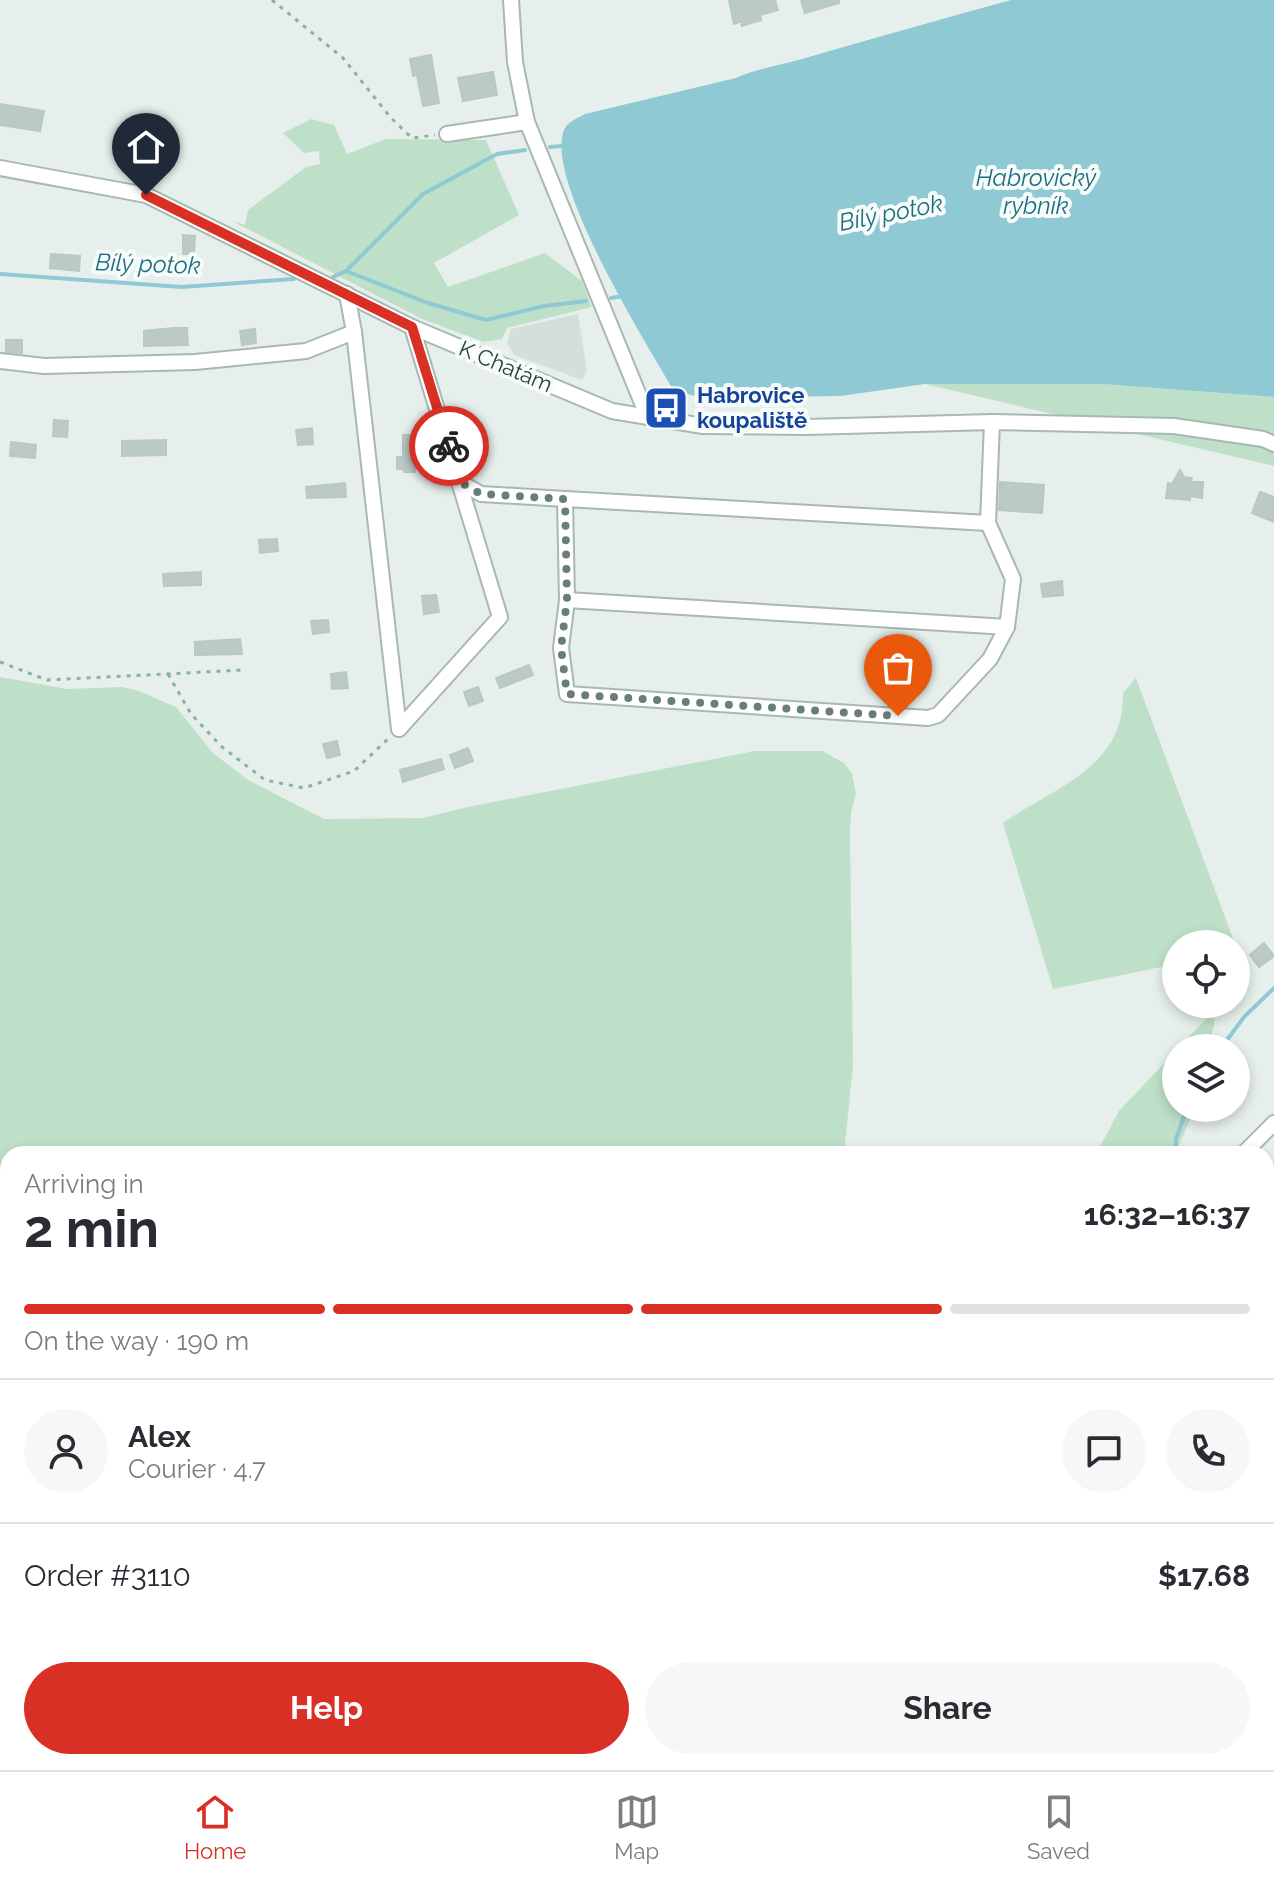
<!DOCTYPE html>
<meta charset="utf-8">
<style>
body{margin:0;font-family:Raleway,sans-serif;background:#f7f7f7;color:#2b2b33;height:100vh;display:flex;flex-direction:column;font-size:30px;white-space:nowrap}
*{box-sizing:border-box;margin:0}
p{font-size:26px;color:#7c7c81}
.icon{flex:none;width:44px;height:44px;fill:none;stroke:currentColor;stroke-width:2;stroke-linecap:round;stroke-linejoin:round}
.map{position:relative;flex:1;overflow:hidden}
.details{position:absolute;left:0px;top:1146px;width:1274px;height:624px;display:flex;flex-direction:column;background:#fff;border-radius:24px 24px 0 0;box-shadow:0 4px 12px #0003}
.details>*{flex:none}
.controls{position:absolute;left:1162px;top:930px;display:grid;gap:16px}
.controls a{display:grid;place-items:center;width:88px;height:88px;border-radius:50%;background:#fff;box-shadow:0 4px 12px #0003;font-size:40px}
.pin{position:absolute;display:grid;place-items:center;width:68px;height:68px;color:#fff;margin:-82px -34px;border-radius:50% 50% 50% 0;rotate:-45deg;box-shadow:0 0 8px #0007}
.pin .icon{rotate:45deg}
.courier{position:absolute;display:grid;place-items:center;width:80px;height:80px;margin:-40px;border:6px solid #d93025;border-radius:50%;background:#fff;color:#222;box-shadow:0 2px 10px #0007}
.overview em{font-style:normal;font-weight:700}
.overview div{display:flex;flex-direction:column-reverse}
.overview{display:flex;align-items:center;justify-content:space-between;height:136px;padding:0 24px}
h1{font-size:52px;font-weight:700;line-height:60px}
.bar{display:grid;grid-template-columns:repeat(4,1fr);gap:12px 8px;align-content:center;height:96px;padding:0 24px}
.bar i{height:10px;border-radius:6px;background:#e1e1e2}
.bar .active{background:#d93025}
.bar p{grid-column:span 4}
.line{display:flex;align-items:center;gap:20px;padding:0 24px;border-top:2px solid #e1e1e2}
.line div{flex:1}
.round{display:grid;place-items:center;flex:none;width:84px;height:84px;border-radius:42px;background:#f7f7f7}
.button{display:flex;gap:16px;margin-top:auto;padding:16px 24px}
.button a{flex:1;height:92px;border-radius:48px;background:#d93025;color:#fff;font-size:32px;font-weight:700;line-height:92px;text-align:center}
.button a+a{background:#f7f7f7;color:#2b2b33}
.tab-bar{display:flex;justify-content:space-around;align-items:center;height:112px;border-top:2px solid #e1e1e2;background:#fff;font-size:22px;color:#7c7c81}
.tab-bar a{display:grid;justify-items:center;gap:4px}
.tab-bar .active{color:#d93025}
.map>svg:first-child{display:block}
</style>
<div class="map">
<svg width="1274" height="1770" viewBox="0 0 1274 1770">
<rect width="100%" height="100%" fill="#e6efeb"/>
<!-- built -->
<path fill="#d4dfda" d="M578,314L587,371L582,380L514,355L507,343L511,329Z"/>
<!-- green -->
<g fill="#bfe0c8">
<path d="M311,119L334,125L347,154L386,139L486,140L519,215L434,263L448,287L545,253L582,281L592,307L507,328L502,339L484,342L422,319L232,221L245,225L248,210L306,167L320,164L319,151L304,153L283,133Z"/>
<path d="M925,384H1102L1274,397V466Z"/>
<path d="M0,677L67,689L123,687L139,691L176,707L213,753L248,780L324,819L423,818L468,807L755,751H822L844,763L852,774L856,794L851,812L850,834L853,1065L844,1154H8V1762H1266V1508H1274L1273,1770H0Z"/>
<path d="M1136,678L1235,944H1176V964L1053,989L1003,823C1054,787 1125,768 1123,693Z"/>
<path d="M1207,1018L1215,1019L1209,1048H1178Z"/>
<path d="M1176,1051V1108H1195L1175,1154H1096L1119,1111Z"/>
</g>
<!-- water -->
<path fill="#8ec9d4" d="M1011,0H1274V397L1102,384H925L840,396L706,398L682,393L671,386C645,341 541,175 565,128C569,121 578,118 585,114L736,78C757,68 779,66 802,59C871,39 941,19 1011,0Z"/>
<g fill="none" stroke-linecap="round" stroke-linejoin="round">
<!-- stream -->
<g stroke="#8ec9d4" stroke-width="4">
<path d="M550,147L562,146"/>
<path d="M346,271L423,194L497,154L525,150"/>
<path d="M0,274L182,287L294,279"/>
<path d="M333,277L346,271L428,303L486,320L544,306L586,301"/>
<path d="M611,298L623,296"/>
<path d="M1221,1048L1244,1017L1274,988"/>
<path d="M1176,1154V1139L1187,1108"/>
<path d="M1266,1358L1274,1370"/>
</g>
</g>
<!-- building -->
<g fill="#bbcac4" stroke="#b8c9c2" stroke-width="2">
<path d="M729,0H775L778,10L760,15L761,20L742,26L741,21L734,24Z"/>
<path d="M801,0H839V3L805,13Z"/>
<path d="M431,55L439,103L423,106L417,75L413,76L410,59Z"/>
<path d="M493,72L497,95L463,101L458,78Z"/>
<path d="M0,104L44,111L40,131L0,125Z"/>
<path d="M183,235L195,236L194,254H183Z"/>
<path d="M51,254L80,256L79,271L50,268Z"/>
<path d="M174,328H187L188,345L144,346V331Z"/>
<path d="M255,329L256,343L242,345L240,331Z"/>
<path d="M6,340H22V353L6,352Z"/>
<path d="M54,420L68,421L67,437L53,436Z"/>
<path d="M312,428L313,444L298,445L296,430Z"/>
<path d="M403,435H414L415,472H404V469H397V457H403Z"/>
<path d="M166,440V455L122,456V441Z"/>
<path d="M11,442L36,445L35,458L10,456Z"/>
<path d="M1180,470L1184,477L1192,478L1191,482H1203L1202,498L1190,496V500L1166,498L1168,483L1172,484Z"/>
<path d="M1000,482L1044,485L1042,513L999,510Z"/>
<path d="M345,483L346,497L307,498L306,487Z"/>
<path d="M1260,492L1274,497V522L1252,513Z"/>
<path d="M277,539L278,551L260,553L259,540Z"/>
<path d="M201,572V585L164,586L163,574Z"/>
<path d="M1062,581L1063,595L1043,597L1041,584Z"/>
<path d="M436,595L439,612L424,614L422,596Z"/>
<path d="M328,620L329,632L313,634L311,621Z"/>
<path d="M240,639L242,654L195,655V642Z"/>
<path d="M529,665L533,675L500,688L496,678Z"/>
<path d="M346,672L348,688L332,689L331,674Z"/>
<path d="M478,687L483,701L469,706L464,692Z"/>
<path d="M337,741L340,755L327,758L323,744Z"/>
<path d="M468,748L473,761L455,768L450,755Z"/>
<path d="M441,759L444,769L403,782L400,770Z"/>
<path d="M1264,943L1274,956L1259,967L1250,955Z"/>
</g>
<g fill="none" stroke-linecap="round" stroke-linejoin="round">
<!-- minor casing -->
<g stroke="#a8b8b2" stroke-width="18">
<g id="minor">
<path d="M511,0L515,62L527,122"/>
<path d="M447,134L527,122L647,415"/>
<path d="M0,168L146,195L412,327L612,411L703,426L806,427L992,422L1174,426L1263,439L1274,444"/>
<path d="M347,294L354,332L399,729"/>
<path d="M0,361L44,366L195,362L306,351L354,332"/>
<path d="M460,482L481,494L565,499L567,600L561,648L567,694L928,718L938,715L990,659L1007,627L1013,579L988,523L992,422"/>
<path d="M565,499L988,523"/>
<path d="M567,600L1007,627"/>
<path d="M399,729L500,617L412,327"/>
<path d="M1243,1154L1274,1123"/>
<path d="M1266,1411L1274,1422"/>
</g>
</g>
<!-- path -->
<g stroke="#86b3a5" stroke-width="3" stroke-dasharray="4 6" stroke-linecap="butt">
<path d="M272,0L343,58L391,118L412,138L435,135"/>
<path d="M0,662L47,680L243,670"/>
<path d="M168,674L191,714L222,747L265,780L304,788L354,771L390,737"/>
<path d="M0,1336L8,1340"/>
<path d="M0,1365L8,1357"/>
<path d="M483,1770L493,1762"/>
</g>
<!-- minor -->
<use href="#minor" stroke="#fff" stroke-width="14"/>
</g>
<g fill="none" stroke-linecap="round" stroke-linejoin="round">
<!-- done -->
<path stroke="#687f78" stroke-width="8" stroke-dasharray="0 14.4" d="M449,446L460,482L481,494L565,499L567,600L561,648L567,694L898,716"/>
<!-- route -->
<path stroke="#d93025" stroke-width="10" d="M146,195L412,327L449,446"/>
</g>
<!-- icons -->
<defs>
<g id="bus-square" transform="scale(2.3)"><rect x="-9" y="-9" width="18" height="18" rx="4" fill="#1a4fb4" stroke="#f7fbf9"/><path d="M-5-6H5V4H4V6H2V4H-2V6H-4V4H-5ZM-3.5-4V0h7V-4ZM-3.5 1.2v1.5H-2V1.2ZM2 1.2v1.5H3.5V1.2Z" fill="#fff"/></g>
</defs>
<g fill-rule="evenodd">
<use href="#bus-square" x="666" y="408"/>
</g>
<g text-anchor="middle" stroke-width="8" stroke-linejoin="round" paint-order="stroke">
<!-- street labels -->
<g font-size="22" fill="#24423a" stroke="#f7fbf9">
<text transform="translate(506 366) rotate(23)" y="8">K Chatám</text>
</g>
<!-- transit labels -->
<g font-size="22" font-weight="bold" fill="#164399" stroke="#f7fbf9" text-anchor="start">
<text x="697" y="403">Habrovice<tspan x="697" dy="25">koupaliště</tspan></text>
</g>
<!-- water labels -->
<g font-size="24" font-style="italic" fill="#1c6f80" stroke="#f7fbf9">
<text x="1036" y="186">Habrovický<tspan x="1036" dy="28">rybník</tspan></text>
<text transform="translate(891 213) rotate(-11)" y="8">Bílý potok</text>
<text transform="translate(148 264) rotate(2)" y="8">Bílý potok</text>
</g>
</g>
</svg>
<div class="controls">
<a><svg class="icon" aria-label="locate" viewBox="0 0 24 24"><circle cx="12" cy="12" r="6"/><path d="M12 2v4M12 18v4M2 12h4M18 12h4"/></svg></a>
<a><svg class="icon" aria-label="layers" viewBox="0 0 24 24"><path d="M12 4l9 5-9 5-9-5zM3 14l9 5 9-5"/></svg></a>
</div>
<div class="pin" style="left:898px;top:716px;background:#ea580c"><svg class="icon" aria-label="bag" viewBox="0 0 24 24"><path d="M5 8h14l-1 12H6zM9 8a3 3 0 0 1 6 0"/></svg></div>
<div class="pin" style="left:146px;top:195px;background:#1f2937"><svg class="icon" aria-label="home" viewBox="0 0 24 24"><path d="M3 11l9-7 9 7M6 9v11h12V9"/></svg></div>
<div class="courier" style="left:449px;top:446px"><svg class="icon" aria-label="bike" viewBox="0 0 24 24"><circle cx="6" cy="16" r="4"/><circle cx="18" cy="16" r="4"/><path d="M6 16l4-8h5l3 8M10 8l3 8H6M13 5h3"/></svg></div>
<section class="details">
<div class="overview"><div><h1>2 min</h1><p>Arriving in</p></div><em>16:32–16:37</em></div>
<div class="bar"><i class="active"></i><i class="active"></i><i class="active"></i><i></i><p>On the way · 190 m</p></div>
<div class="line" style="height:144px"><a class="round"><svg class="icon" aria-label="person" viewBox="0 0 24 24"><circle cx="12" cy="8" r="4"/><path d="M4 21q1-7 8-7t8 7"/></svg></a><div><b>Alex</b><p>Courier · 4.7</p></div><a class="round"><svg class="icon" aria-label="chat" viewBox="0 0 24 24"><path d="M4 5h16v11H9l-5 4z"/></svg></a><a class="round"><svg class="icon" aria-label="phone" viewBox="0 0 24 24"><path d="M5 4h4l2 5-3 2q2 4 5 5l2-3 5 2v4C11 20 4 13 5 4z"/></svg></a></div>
<div class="line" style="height:104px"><div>Order #3110</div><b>$17.68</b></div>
<div class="button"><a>Help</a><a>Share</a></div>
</section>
</div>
<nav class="tab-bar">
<a class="active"><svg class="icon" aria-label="home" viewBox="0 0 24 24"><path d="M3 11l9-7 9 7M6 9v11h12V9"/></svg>Home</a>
<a><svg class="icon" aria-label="map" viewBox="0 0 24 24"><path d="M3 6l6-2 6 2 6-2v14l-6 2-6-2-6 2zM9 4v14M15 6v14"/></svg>Map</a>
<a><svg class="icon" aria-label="saved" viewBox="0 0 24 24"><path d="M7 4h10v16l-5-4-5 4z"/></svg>Saved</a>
</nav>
